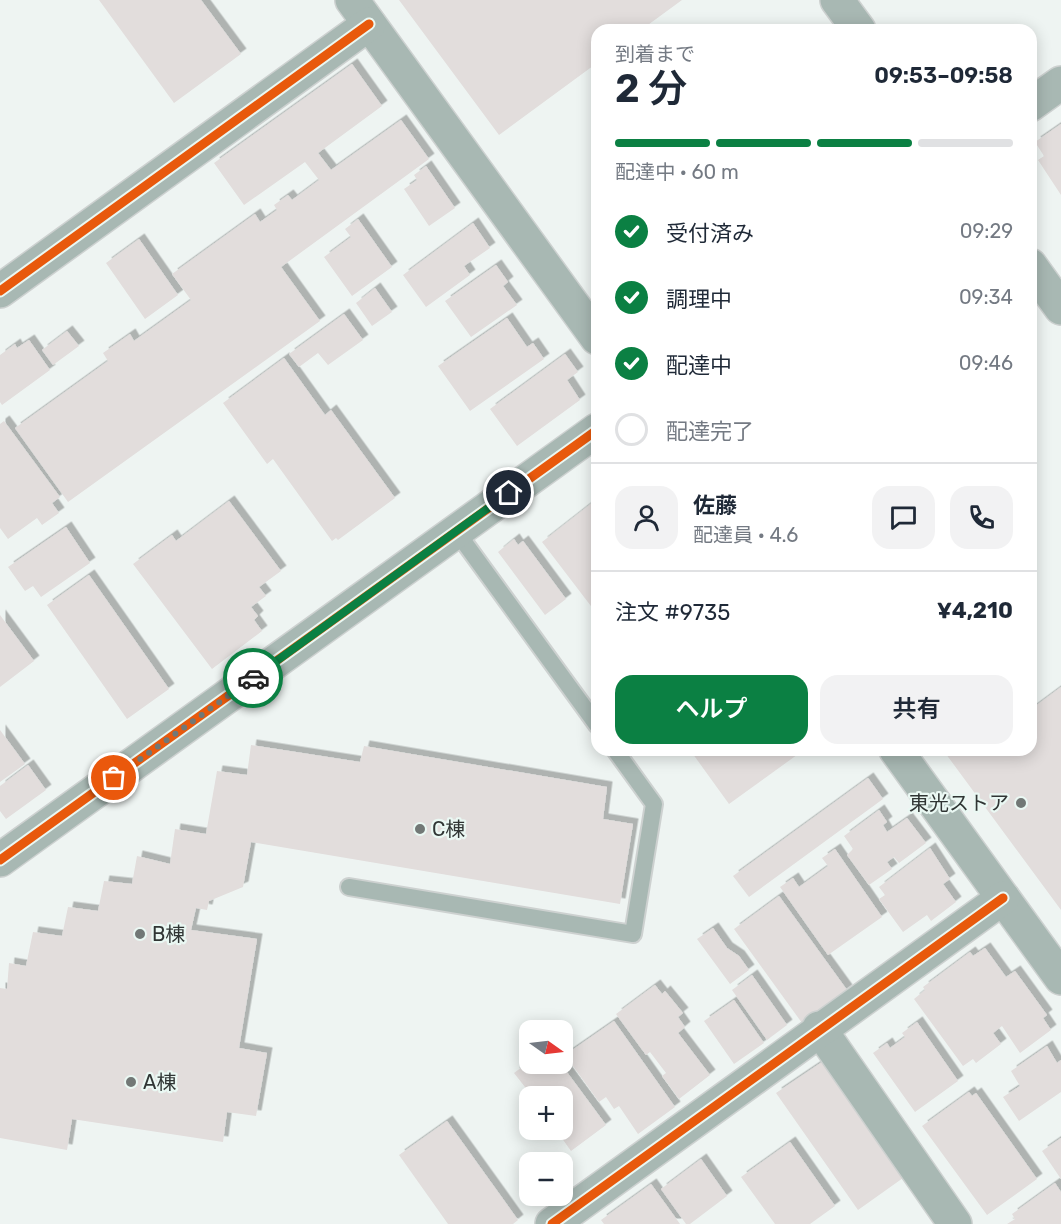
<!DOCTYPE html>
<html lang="ja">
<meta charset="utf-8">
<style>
body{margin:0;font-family:Rubik,"Noto Sans JP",sans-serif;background:#f2f2f3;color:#1f2937;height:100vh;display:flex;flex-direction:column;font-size:22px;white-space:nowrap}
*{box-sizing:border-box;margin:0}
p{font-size:20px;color:#747a83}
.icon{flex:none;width:33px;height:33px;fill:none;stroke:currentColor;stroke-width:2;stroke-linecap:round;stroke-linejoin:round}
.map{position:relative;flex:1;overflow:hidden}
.details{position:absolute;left:591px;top:24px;width:446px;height:732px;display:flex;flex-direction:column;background:#fff;border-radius:18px;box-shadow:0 3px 15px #0003}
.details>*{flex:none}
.needle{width:39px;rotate:104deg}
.tools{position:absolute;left:519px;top:1020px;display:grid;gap:12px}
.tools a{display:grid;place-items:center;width:54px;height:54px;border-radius:12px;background:#fff;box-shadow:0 3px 15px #0003;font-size:30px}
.pin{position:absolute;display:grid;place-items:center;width:51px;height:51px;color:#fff;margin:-26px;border:3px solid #fff;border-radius:50%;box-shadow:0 2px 6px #0007}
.courier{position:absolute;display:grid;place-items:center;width:60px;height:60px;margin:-30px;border:4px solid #0b8043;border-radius:50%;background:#fff;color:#222;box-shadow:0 2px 8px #0007}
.headline em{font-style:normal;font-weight:600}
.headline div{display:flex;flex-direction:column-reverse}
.headline{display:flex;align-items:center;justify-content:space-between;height:102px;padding:0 24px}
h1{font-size:39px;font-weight:600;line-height:45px}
.bar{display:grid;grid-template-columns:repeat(4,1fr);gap:9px 6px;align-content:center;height:72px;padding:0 24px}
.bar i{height:8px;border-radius:4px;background:#e0e1e3}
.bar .current{background:#0b8043}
.bar p{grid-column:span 4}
.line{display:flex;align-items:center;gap:15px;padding:0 24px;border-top:2px solid #e0e1e3}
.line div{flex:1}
.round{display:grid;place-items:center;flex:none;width:63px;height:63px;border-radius:18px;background:#f2f2f3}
ol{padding:0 24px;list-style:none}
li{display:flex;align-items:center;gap:18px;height:66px}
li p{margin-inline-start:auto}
li .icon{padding:6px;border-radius:50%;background:#0b8043;color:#fff;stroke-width:4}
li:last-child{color:#747a83}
li i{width:33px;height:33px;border:3px solid #e0e1e3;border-radius:50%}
.button{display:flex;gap:12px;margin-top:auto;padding:12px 24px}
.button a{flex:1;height:69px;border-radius:18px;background:#0b8043;color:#fff;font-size:24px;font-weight:600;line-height:69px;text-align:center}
.button a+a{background:#f2f2f3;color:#1f2937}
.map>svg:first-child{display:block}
</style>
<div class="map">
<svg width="1061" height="1224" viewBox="0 0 1061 1224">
<defs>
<filter id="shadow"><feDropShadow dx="5.5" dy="-5.5" stdDeviation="0" flood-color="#0004"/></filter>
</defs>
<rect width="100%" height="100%" fill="#eef4f2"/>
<!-- building -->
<g fill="#e2dddc" filter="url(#shadow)">
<path d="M99,0H201L241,54L174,103Z"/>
<path d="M399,0H682L641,30H597V63L499,135Z"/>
<path d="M352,64L382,106L318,153L331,170L401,120L429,159L281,267L320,321L68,502L15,428L108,361L103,353L130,334L134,341L191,300L172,274L255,214L260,222L277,210L274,205L288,195L292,200L319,180L305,162L244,205L214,163Z"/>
<path d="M1061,124V195L1038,160L1044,156L1035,142Z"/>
<path d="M426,166L455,208L429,226L404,189L417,180L414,175Z"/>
<path d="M358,219L392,267L352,296L324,257L351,237L345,229Z"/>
<path d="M473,223L490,248L464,266L470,275L426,307L403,275Z"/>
<path d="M139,239L178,295L145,319L106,263Z"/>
<path d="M496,265L508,282L503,286L517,305L471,337L445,301Z"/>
<path d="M375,288L392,312L372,326L356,303Z"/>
<path d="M344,314L363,340L328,365L318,353L299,367L289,354Z"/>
<path d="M507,318L527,347L533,343L544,359L470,411L438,366Z"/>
<path d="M67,331L79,346L53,365L42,350Z"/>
<path d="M29,340L50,370L2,405L0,402V355L15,344L17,348Z"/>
<path d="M565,354L578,372L567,380L580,400L517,446L490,409Z"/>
<path d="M284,358L325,415L331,410L395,498L338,540L336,538L332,541L273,459L267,464L223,403Z"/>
<path d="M4,421L60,497L52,503L59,513L42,525L37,518L8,539L0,528V424Z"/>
<path d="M597,499V614L542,542Z"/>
<path d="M229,501L281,571L259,587L266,596L251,607L258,616L254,620L262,631L212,669L133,564L172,535L176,541Z"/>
<path d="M66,527L90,563L41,597L33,586L25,591L8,567Z"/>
<path d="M514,539L518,545L523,541L566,599L545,615L498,552Z"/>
<path d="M89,575L169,689L127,719L47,605Z"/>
<path d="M0,615L34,661L0,687Z"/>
<path d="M1061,687V910L943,750H1030V710Z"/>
<path d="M0,730L25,764L0,782Z"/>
<path d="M251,745L360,762L364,746L607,787L603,819L633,824L620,904L251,842L243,887L209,901L207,910L196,908L191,930L257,939L239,1048L267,1053L256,1116L227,1112L223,1142L72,1119L67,1150L0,1138V988L7,989L9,963L26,966L33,932L62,936L68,907L98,911L104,881L132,884L137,856L170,864L175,829L206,834L217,771L247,775Z"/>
<path d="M690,750H799L801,752L729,804Z"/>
<path d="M28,765L46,790L6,819L0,811V786Z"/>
<path d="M868,778L883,799L749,897L733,876Z"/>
<path d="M879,810L887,822L883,825L887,832L907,818L926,843L899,863L894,857L887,862L892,869L869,885L847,855L853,849L844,836Z"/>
<path d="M930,848L950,879L943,884L956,902L931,921L927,915L903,932L879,899L885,895L879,887Z"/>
<path d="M835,849L882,917L828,955L780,887L793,878L799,887L828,866L822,858Z"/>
<path d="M779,896L847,990L802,1023L734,929Z"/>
<path d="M713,928L727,948L739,956L749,970L730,984L697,939Z"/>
<path d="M985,948L1006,977L1015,971L1047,1015L1043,1018L1051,1030L1020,1053L1002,1026L993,1033L1001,1044L976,1063L973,1059L963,1066L914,999L925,990L923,987L970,952L973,956Z"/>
<path d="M752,975L787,1025L767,1040L732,990Z"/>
<path d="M655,985L662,994L665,991L683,1013L678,1017L685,1027L678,1033L710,1075L679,1099L662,1076L666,1073L650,1052L646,1055L616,1014Z"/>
<path d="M734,1000L764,1043L734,1064L704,1021Z"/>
<path d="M614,1021L675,1107L638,1134L619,1106L614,1109L606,1097L599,1102L565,1055Z"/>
<path d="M917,1022L958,1081L915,1112L873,1053L887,1043L890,1048L905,1037L902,1033Z"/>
<path d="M1047,1046L1057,1063L1061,1060V1092L1019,1121L1003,1097L1020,1086L1011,1071Z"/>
<path d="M530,1061L561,1064L606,1125L571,1151L556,1130H562V1096H532L514,1073Z"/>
<path d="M822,1062L903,1178L858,1210L776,1093Z"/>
<path d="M969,1092L972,1096L976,1093L1037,1179L987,1215L922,1126Z"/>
<path d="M447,1121L518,1220L513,1224H448L399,1155Z"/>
<path d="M1061,1138V1179L1042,1151Z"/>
<path d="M790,1142L835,1206L810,1224H775L741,1177Z"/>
<path d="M701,1159L727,1196L690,1224H686L661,1189Z"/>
<path d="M1055,1183L1061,1192V1224H1007L1015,1219L1012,1214Z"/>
<path d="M651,1184L680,1224H604L601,1220Z"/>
</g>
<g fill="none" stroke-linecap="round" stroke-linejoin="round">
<!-- lane casing -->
<g stroke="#cdd1d0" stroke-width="20">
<g id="lane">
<path d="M456,531L597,725"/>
<path d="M349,887L633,934L654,804L615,750"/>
</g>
</g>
<!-- street casing -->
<g stroke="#cdd1d0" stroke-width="36">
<g id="street">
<path d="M352,0L597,338"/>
<path d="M837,0L859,30"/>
<path d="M1030,105L1061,83"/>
<path d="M1030,265L1061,308"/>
<path d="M0,291L369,24"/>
<path d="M896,750L1061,978"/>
<path d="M0,860L597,430"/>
<path d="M819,1028L955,1224"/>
<path d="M552,1224L1003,898"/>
</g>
</g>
<!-- lane -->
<use href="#lane" stroke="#a8b8b3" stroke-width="16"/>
<!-- street -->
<use href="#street" stroke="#a8b8b3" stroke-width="33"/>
<!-- cycleway casing -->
<g stroke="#eaf8f3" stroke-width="13">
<g id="cycleway">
<path d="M0,291L369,24"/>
<path d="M0,860L597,430"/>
<path d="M552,1224L1003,898"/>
</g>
</g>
<!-- cycleway -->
<use href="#cycleway" stroke="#e8590c" stroke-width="9"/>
</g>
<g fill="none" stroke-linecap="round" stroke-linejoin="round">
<!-- done -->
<path stroke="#727876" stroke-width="6" stroke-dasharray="0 10.8" d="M114,778L253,678"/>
<!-- route -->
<path stroke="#0b8043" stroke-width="8" d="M253,678L509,493"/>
</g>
<!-- markers -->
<g fill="#727876" stroke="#eaf8f3" stroke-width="2">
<circle cx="1021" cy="803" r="6"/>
<circle cx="420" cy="829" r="6"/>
<circle cx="140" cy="934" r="6"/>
<circle cx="131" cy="1082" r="6"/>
</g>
<g text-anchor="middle" stroke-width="4.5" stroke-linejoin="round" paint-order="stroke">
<!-- poi labels -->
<g font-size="20" fill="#303534" stroke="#eaf8f3" text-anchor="start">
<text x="1009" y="810" text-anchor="end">東光ストア</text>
<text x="432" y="836">C棟</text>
<text x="152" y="941">B棟</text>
<text x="143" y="1089">A棟</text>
</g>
</g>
</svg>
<div class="tools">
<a><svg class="needle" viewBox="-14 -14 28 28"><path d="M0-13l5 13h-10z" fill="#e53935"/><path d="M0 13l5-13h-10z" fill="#747a83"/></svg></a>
<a>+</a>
<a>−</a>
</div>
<div class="pin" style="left:114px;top:778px;background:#ea580c"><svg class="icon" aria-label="bag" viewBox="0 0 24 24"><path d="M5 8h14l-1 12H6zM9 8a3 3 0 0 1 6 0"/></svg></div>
<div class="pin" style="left:509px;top:493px;background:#1f2937"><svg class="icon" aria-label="home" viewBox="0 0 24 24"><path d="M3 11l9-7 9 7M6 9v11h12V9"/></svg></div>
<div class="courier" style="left:253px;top:678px"><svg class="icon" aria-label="car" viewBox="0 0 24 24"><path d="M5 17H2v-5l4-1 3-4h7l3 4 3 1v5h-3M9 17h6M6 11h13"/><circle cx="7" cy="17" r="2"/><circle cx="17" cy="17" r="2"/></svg></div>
<section class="details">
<div class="headline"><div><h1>2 分</h1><p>到着まで</p></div><em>09:53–09:58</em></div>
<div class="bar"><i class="current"></i><i class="current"></i><i class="current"></i><i></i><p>配達中 · 60 m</p></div>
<ol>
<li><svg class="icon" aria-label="check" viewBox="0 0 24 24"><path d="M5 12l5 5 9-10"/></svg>受付済み<p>09:29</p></li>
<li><svg class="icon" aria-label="check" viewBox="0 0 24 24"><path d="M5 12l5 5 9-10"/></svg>調理中<p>09:34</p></li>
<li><svg class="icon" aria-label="check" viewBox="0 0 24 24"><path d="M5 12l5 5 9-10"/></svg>配達中<p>09:46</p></li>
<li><i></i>配達完了</li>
</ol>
<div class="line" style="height:108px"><a class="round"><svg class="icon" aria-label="person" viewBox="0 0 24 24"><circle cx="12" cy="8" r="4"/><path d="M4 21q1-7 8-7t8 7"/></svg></a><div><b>佐藤</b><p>配達員 · 4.6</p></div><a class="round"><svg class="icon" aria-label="chat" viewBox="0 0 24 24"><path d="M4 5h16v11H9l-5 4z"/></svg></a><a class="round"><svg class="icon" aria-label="phone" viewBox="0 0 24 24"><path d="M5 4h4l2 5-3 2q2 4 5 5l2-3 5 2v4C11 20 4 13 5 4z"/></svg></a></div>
<div class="line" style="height:78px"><div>注文 #9735</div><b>¥4,210</b></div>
<div class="button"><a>ヘルプ</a><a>共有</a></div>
</section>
</div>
